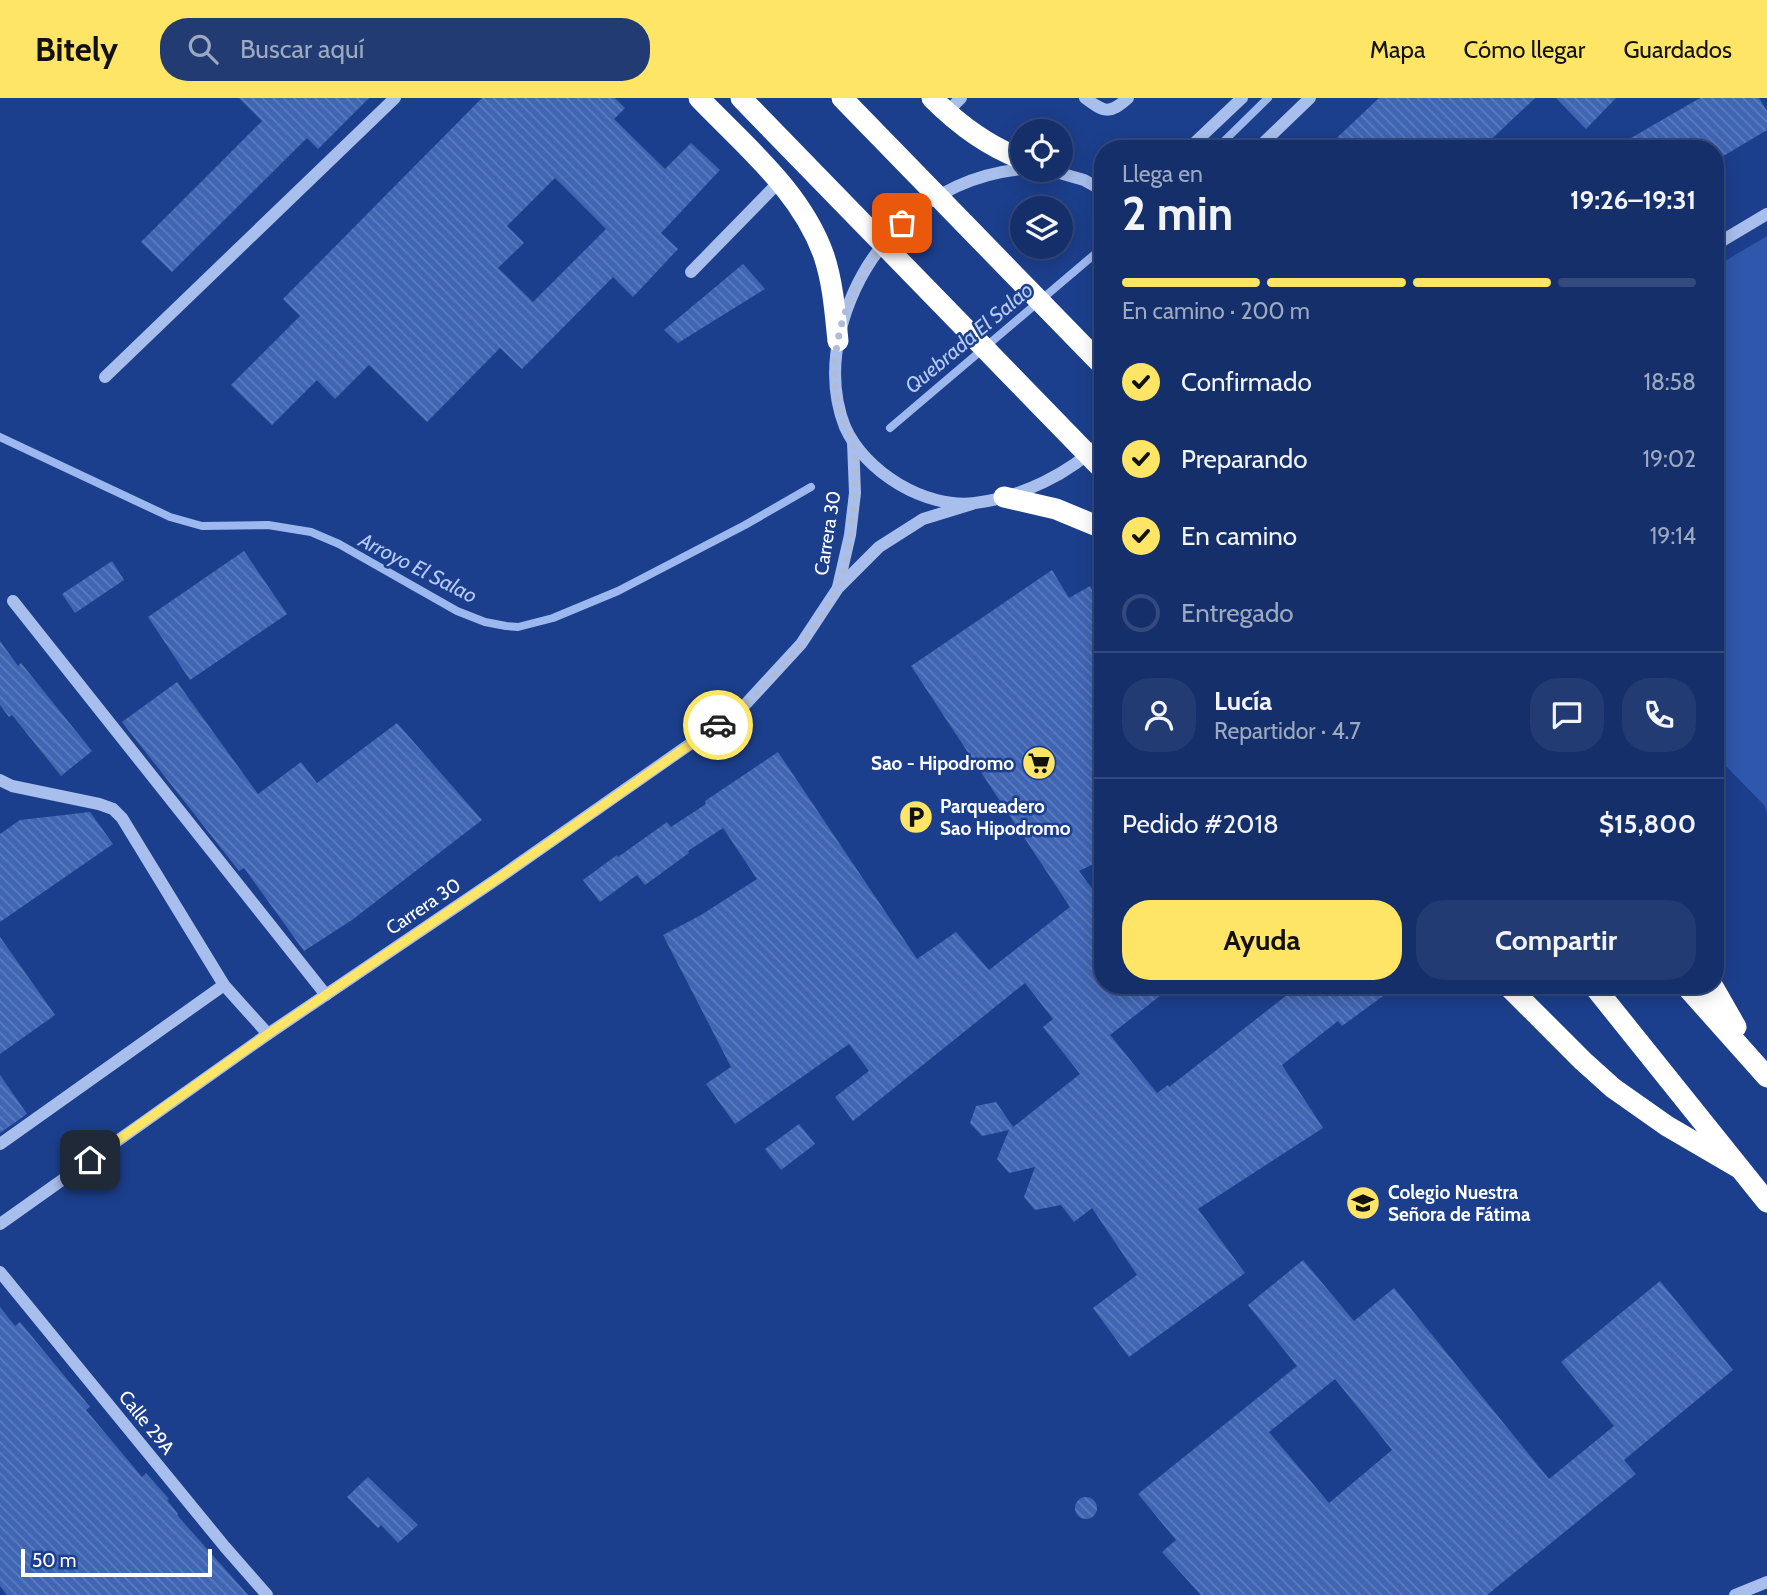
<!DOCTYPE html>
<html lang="es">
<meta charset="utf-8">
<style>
body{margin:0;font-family:Cabin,sans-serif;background:#223b72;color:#f1f3f6;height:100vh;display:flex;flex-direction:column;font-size:26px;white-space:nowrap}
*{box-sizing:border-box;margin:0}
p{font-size:23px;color:#9da9c1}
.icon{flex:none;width:38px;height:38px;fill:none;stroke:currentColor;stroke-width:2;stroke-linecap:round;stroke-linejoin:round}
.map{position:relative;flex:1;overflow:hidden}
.details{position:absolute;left:1094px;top:42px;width:630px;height:854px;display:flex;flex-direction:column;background:#152f6a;border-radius:28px;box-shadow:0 4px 18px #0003,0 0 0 2px #344a7e}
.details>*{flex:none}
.controls{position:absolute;left:1010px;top:21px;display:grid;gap:14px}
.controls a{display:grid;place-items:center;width:63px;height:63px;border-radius:50%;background:#152f6a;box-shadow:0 4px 18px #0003,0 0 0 2px #344a7e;font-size:35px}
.scale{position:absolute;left:21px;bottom:18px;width:191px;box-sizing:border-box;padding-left:7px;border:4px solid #fff;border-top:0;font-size:19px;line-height:24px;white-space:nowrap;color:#fff;-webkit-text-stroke:5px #1c3f8d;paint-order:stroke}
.pin{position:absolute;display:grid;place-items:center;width:60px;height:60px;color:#fff;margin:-30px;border-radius:14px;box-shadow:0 4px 10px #0006}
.courier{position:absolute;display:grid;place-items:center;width:70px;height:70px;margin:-35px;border:5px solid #fee566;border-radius:50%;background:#fff;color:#222;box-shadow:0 2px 9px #0007}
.headline em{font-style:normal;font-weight:700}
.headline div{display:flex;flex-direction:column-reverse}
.headline{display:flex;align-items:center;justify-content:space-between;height:119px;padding:0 28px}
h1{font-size:46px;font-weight:700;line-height:52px}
.bar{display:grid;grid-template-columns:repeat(4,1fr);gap:10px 7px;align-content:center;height:84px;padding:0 28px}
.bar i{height:9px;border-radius:5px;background:#344a7e}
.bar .selected{background:#fee566}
.bar p{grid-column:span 4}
.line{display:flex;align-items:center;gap:18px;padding:0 28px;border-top:2px solid #344a7e}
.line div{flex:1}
.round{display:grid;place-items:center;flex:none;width:74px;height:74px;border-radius:28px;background:#223b72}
ol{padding:0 28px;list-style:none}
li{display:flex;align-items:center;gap:21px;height:77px}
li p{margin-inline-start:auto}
li .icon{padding:7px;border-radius:50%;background:#fee566;color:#111;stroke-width:4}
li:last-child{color:#9da9c1}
li i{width:38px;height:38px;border:4px solid #344a7e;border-radius:50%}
.button{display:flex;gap:14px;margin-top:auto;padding:14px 28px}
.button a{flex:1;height:80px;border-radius:28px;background:#fee566;color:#111;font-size:28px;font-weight:700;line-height:80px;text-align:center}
.button a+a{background:#223b72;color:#f1f3f6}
header{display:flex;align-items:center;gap:42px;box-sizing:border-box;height:98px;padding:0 35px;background:#fee566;color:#111}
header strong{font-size:33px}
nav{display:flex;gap:38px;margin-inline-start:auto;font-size:24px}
.search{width:490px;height:63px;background:#223b72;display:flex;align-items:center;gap:18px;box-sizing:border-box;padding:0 24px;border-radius:28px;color:#9da9c1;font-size:26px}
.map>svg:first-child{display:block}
</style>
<header>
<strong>Bitely</strong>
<div class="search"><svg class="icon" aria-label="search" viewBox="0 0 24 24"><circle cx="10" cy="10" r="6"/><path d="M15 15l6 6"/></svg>Buscar aquí</div>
<nav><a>Mapa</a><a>Cómo llegar</a><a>Guardados</a></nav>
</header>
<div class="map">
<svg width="1767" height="1497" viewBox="0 0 1767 1497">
<defs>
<pattern id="building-back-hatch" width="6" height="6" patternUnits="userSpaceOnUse" patternTransform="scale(1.75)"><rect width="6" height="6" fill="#4065b3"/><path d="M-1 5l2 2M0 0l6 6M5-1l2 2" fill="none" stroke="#5d7cbe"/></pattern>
</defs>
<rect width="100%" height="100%" fill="#1c3f8d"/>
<!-- green -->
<path fill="#2f57ab" d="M1767,138V715L1765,708L1715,657V169Z"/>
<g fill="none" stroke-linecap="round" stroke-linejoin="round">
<!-- stream -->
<g stroke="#9cb8ef" stroke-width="8">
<path d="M1216,51L1268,0"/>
<path d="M890,330L1102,150"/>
<path d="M0,339L170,419L202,428L268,427L311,434L339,446L457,513L485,524L506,528L518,529L553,520L618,493L745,427L811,389"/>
</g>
</g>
<!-- building -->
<g fill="url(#building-back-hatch)" fill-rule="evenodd">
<path d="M239,0H369L318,51L307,40L172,174L141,144L262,23Z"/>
<path d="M482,0H615L625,10L614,21L665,71L691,45L720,72L661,135L678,151L633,199L613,179L522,271L500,250L427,324L369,267L335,301L317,282L272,327L231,287L300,218L283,201ZM555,80L606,131L533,204L498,170L524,145L507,128Z"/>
<path d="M1379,0H1535L1481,51H1325Z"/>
<path d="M1556,0H1616L1586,31Z"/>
<path d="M1700,0H1759L1767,13V32L1715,63V51H1612Z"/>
<path d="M743,166L765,191L678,245L664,232Z"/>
<path d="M244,453L287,516L190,582L148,519Z"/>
<path d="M112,463L124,482L75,515L62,496Z"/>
<path d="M1052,472L1069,500L1090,488L1102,508V762L1079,773L1102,804V887H1174L1110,937L1157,995L1168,987L1169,989L1300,887H1398L1342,928L1338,923L1282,967L1323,1030L1198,1111L1245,1175L1129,1259L1093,1210L1137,1177L1092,1110L1074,1124L1061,1107L1035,1112L1024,1099L1035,1069L1009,1075L997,1061L1009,1032L982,1038L970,1025L976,1008L996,1004L1013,1029L1080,976L1043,929L1053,921L1025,885L853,1023L835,999L869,973L849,946L735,1026L706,986L731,969L663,837L701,817L757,781L723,730L688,753L689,755L645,787L637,777L600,804L583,782L617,757L618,759L667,724L671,729L706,706L705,703L778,654L917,861L956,834L989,872L1070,809L911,568Z"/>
<path d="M0,543L18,568L21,565L92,653L61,678L12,617L9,619L0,607Z"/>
<path d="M177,584L258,696L301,664L317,685L397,625L482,722L352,822L304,853L244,770L239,773L122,624Z"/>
<path d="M90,714L113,746L0,824V736L20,722Z"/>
<path d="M0,839L55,917L0,956Z"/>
<path d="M0,977L27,1016L0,1035Z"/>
<path d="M799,1026L815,1046L781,1072L765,1051Z"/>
<path d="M1303,1162L1354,1223L1394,1190L1549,1381L1614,1328L1561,1264L1660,1183L1733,1272L1624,1362L1636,1376L1487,1497H1201L1162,1454L1176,1442L1138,1396L1297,1268L1248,1207ZM1335,1281L1392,1352L1329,1405L1269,1334Z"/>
<path d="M0,1209L15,1228L20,1224L90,1309L86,1312L142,1379L146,1375L169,1401L167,1402L178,1416L177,1417L248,1497H7L0,1488Z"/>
<path d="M368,1379L418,1427L398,1445L381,1427L378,1430L347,1399Z"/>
<circle cx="1086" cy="1410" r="11"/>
</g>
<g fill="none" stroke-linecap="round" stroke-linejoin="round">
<!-- minor -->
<g stroke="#a8bfed" stroke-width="12">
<path d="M1085,0C1104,14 1109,17 1128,0"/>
<path d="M947,14L961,0"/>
<path d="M1188,51L1242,0"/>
<path d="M1257,51L1310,0"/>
<path d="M1022,71C930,80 862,147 840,234C833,265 833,299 845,329C865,374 925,411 975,405C1021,399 1070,376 1102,343"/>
<path d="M1049,72L1084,82L1102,92"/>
<path d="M1715,147L1767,116"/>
<path d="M691,174L779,84"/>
<path d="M105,279L395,0"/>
<path d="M838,489L850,437L855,395L853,344"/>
<path d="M13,503L326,897"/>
<path d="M0,682L12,688L99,706L113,711L122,720L224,887L268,936"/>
<path d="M0,1046L224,887"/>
<path d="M0,1126L268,936L500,779L743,609L801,546L838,490L879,449L923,421L972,406"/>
<path d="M0,1174L225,1449L267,1497"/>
<path d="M1735,1497L1767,1484"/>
</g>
<!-- highway -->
<g stroke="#fff" stroke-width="21">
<path d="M699,0C745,48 802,94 824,158C833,185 835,214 838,243"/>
<path d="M932,0C959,27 987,48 1022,61"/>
<path d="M1051,72H1053"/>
<path d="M1004,399L1056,411L1102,430"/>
<path d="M1507,887L1583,963L1613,990L1667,1028L1739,1070"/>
<path d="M1593,887L1767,1104"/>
<path d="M1685,887L1767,979"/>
<path d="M1712,887L1736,929"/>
</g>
<!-- highway-bridge -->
<g stroke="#fff" stroke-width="21">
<path d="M741,0L1102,371"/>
<path d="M842,0L1102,267"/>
</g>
</g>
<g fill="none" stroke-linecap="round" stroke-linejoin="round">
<!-- done -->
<path stroke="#b0bcd7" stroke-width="7" stroke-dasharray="0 12.6" d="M718,627C763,595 811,541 837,492C851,465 860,374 853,344C850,332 842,322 839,310C823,243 855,172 902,125"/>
<!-- route -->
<path stroke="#fee566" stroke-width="9" d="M90,1062L268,936L500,779L718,627"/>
</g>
<!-- icons -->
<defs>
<g id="supermarket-disc" transform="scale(1.75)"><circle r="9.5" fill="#fee566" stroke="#1c3f8d"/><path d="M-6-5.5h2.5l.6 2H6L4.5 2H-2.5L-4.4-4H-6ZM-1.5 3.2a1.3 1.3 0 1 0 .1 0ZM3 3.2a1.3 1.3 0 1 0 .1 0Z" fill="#111"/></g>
<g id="parking-disc" transform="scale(1.75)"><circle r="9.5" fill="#fee566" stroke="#1c3f8d"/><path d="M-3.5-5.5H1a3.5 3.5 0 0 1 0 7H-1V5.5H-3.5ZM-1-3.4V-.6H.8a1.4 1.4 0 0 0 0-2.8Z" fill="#111"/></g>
<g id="school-disc" transform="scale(1.75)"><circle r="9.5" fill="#fee566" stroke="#1c3f8d"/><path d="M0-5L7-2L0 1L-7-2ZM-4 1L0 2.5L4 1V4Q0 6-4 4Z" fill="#111"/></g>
</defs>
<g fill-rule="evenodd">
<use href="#supermarket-disc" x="1039" y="665"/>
<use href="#parking-disc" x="916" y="719"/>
<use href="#school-disc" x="1363" y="1105"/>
</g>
<g text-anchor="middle" stroke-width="5" stroke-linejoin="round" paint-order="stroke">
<!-- street labels -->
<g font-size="19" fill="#fff" stroke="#1c3f8d">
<text transform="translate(827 435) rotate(-81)" y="7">Carrera 30</text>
<text transform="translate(423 808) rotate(-34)" y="7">Carrera 30</text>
<text transform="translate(147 1324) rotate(51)" y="7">Calle 29A</text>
</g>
<!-- poi labels -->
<g font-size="19" font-weight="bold" fill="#fff" stroke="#1c3f8d" text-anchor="start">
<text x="1014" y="672" text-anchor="end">Sao - Hipodromo</text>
<text x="940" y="715">Parqueadero<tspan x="940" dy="22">Sao Hipodromo</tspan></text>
<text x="1388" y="1101">Colegio Nuestra<tspan x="1388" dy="22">Señora de Fátima</tspan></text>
</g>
<!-- water labels -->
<g font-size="21" font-style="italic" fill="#b4c9f4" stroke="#1c3f8d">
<text transform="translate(969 240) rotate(-40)" y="7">Quebrada El Salao</text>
<text transform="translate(418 470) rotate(27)" y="7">Arroyo El Salao</text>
</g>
</g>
</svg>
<div class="controls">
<a><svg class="icon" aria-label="locate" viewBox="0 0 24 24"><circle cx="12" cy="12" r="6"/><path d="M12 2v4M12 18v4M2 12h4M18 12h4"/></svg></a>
<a><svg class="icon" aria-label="layers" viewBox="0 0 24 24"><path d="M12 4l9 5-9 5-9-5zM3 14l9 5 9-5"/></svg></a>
</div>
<div class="scale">50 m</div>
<div class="pin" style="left:902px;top:125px;background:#ea580c"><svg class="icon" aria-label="bag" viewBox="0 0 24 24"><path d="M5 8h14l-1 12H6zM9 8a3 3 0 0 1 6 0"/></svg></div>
<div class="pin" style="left:90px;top:1062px;background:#1f2937"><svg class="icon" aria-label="home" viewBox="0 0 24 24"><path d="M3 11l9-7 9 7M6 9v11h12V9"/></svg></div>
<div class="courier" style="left:718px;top:627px"><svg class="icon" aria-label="car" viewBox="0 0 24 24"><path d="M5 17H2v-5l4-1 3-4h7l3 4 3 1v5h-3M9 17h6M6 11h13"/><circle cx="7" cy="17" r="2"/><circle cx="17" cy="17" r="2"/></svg></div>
<section class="details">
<div class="headline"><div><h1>2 min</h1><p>Llega en</p></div><em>19:26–19:31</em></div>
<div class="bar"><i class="selected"></i><i class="selected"></i><i class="selected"></i><i></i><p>En camino · 200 m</p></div>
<ol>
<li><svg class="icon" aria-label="check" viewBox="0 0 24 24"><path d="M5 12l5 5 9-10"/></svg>Confirmado<p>18:58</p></li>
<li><svg class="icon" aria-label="check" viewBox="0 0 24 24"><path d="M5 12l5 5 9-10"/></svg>Preparando<p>19:02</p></li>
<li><svg class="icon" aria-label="check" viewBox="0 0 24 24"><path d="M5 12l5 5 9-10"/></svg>En camino<p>19:14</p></li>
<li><i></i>Entregado</li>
</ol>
<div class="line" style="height:126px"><a class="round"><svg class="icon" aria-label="person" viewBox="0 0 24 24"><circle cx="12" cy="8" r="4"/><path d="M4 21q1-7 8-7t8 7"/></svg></a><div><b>Lucía</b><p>Repartidor · 4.7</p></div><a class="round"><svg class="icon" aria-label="chat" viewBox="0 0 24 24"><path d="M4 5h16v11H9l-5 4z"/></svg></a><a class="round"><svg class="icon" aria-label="phone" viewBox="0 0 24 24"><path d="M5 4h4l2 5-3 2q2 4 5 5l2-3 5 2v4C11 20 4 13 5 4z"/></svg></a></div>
<div class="line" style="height:91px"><div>Pedido #2018</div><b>$15,800</b></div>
<div class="button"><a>Ayuda</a><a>Compartir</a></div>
</section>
</div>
